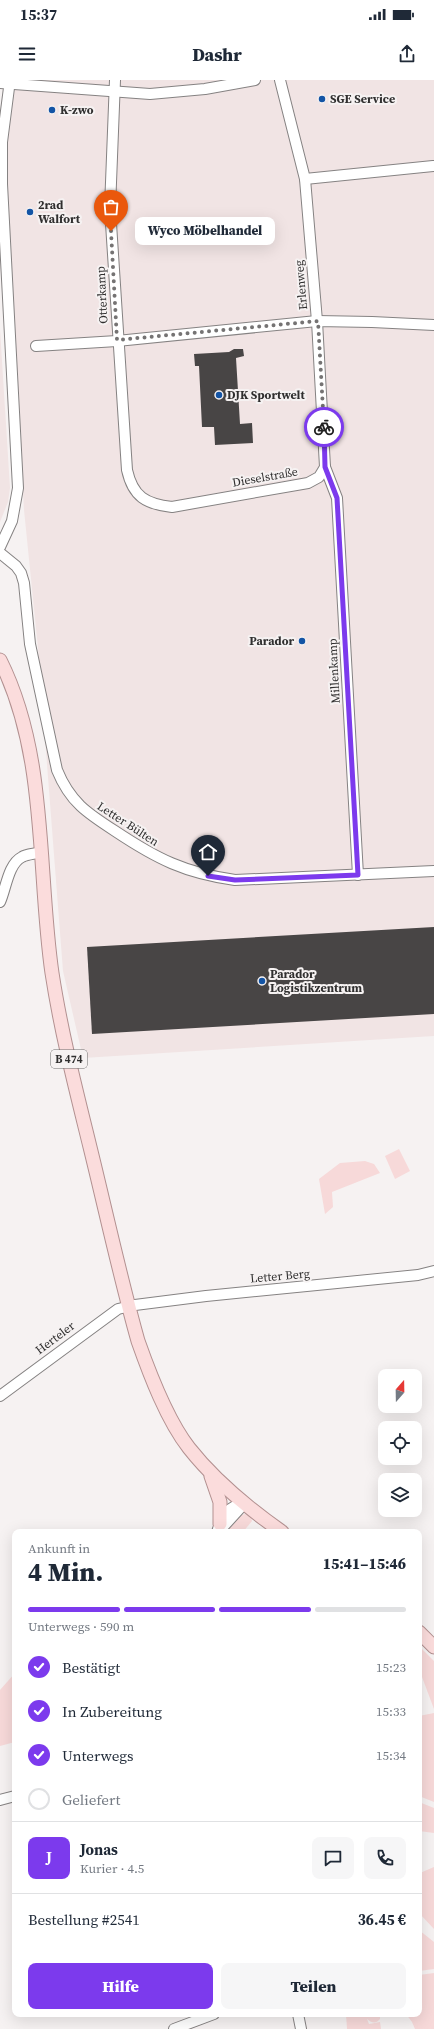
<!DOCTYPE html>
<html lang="de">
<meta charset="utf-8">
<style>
body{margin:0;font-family:"Source Serif 4",serif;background:#f6f6f7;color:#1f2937;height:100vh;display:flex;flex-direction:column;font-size:15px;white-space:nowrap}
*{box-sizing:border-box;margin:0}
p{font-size:13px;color:#747a83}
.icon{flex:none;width:22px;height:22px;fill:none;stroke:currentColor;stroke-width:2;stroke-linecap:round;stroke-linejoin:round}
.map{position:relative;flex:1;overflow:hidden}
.details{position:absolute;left:12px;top:1449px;width:410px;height:488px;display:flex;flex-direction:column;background:#fff;border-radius:8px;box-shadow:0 4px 16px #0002}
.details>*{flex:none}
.needle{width:26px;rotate:20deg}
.fabs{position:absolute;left:378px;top:1289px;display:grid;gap:8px}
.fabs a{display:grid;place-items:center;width:44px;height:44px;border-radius:8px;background:#fff;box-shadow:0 4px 16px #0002;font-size:20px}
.pin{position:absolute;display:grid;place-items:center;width:34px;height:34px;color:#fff;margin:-41px -17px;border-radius:50% 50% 50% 0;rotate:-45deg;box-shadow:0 0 4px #0007}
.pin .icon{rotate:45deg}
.courier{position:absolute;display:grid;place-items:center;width:40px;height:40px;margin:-20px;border:3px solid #7c3aed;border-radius:50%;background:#fff;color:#222;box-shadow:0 1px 5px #0007}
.bubble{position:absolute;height:28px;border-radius:8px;background:#fff;box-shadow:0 4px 16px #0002;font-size:13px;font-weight:800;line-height:28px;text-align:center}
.overview em{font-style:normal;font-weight:800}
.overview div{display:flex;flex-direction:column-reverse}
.overview{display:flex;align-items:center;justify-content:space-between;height:68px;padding:0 16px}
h1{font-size:26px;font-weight:800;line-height:30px}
.bar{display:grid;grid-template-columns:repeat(4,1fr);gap:6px 4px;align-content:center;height:48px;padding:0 16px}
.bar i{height:5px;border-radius:3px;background:#e0e1e3}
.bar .on{background:#7c3aed}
.bar p{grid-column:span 4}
.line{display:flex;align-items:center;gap:10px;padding:0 16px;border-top:1px solid #e0e1e3}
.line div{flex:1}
.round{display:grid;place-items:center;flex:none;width:42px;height:42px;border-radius:8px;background:#f6f6f7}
ol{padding:0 16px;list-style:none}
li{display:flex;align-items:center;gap:12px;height:44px}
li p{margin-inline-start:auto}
li .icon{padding:4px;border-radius:50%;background:#7c3aed;color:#fff;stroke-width:4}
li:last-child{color:#747a83}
li i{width:22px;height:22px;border:2px solid #e0e1e3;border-radius:50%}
.cta{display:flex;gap:8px;margin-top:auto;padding:8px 16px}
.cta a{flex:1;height:46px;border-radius:8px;background:#7c3aed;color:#fff;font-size:16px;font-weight:800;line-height:46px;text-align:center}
.cta a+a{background:#f6f6f7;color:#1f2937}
.status{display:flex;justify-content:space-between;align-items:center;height:28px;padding:0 20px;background:#fff;direction:ltr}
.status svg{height:11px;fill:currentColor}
header{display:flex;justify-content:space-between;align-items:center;height:52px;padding:0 16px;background:#fff;font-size:18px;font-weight:800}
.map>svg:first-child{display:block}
</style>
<div class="status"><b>15:37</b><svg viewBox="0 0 49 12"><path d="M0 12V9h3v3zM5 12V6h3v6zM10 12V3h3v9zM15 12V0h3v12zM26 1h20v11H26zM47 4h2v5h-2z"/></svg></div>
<header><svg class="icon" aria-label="menu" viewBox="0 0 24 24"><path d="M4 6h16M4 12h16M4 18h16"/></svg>Dashr<svg class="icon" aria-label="share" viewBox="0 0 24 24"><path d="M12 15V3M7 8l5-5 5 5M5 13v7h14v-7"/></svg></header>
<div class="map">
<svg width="434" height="1949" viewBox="0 0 434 1949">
<rect width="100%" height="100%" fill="#f6f2f2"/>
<!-- built -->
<g fill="#f1e4e4">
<path d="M14,0H434V956L83,978L63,891L38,568L24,430L4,67Z"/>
<path d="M0,249L10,408L8,422L0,442Z"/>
</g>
<!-- green -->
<g fill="#f7d9d9">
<path d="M399,1069L410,1091L395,1099L385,1076Z"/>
<path d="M365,1081L374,1084L380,1093L332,1112L333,1127L325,1134L319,1099L340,1083Z"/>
<path d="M245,1434L251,1437L252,1441L243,1452H224L238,1436Z"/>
<path d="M419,1566L434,1581V1629L419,1589Z"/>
<path d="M15,1593V1662L0,1666V1610Z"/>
<path d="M434,1633V1722L419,1716V1636Z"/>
<path d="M419,1722L434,1728V1753L419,1751Z"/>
<path d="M434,1787V1849L419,1833V1813L421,1811L420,1793Z"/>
<path d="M419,1850L434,1862V1889L419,1891Z"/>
<path d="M434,1893V1949H415L412,1942L406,1934H419V1895Z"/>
<path d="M346,1934H380V1939C375,1945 371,1942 367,1939L369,1944L380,1942L381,1949H347Z"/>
</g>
<!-- building -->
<g fill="#484545">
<path d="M234,269H243L244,276L236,278L240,344L252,343L253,363L215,365L214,347H202L199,286H195L194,274L229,272Z"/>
<path d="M434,847V934L92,954L87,867Z"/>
</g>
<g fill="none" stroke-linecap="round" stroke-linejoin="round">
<!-- minor casing -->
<g stroke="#858282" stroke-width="12">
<g id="minor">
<path d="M115,0L110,128L127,390C133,417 146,424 172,427L308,403L319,397L325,387L317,241L305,99L280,0"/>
<path d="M0,3L150,14L205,9L255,0"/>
<path d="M305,99L433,86"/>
<path d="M36,266L117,261L317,241L372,242L434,245"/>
<path d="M325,387L337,418L358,795"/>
<path d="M0,467L12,441L18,408L2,104V62L10,0"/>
<path d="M0,473L16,486L21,493L24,503L30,564L57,690C70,722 87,733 115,751C157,779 185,793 235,800L434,791"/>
<path d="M0,822C6,809 8,784 22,777C27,774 35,774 41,772"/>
<path d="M0,1316L118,1229L135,1225L206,1216L418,1195L434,1191"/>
<path d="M223,1447L244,1424"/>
<path d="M217,1452C222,1437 228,1425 244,1424"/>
<path d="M0,1720L15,1716"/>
<path d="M298,1934L301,1949"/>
<path d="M174,1949L214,1934"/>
</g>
</g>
<!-- major casing -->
<g stroke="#b29090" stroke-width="15">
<g id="major">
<path d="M0,580C48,676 37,790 52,893C61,952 76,1010 90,1067C106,1132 120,1197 138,1261C150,1295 167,1340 189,1368C215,1401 248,1428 282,1452"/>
<path d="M211,1396L220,1422V1444"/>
<path d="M419,1552L434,1567"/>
</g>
</g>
<!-- minor -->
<use href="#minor" stroke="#fff" stroke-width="10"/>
<!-- major -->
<use href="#major" stroke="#fbdcdc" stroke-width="13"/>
</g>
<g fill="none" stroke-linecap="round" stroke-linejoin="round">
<!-- done -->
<path stroke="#757373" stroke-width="4" stroke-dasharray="0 7.2" d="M111,151L117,260L318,241L324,347"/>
<!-- route -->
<path stroke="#7c3aed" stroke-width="5" d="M208,796L235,800L358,795L337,418L325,387L324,347"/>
</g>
<!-- markers -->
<g fill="#1354a5" stroke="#f6f2f2" stroke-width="1.5">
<circle cx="322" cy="19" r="4"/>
<circle cx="52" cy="30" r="4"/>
<circle cx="30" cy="132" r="4"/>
<circle cx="219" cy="315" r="4"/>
<circle cx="302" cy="561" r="4"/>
<circle cx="262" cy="901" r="4"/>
</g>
<g text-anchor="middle" stroke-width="4" stroke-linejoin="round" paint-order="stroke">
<!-- shield labels -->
<rect fill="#f6f2f2" stroke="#6b6a6a" stroke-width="1" x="51" y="970" width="36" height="18" rx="3"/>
<g font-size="11" font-weight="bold" fill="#302f2f">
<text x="69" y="983">B 474</text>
</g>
<!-- poi labels -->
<g font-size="12" font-weight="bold" fill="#302f2f" stroke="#f6f2f2" text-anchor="start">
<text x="330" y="23">SGE Service</text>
<text x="60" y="34">K-zwo</text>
<text x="38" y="129">2rad<tspan x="38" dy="14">Walfort</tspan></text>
<text x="227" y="319">DJK Sportwelt</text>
<text x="294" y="565" text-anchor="end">Parador</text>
<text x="270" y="898">Parador<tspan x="270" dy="14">Logistikzentrum</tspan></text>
</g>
<!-- street labels -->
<g font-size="12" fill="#302f2f" stroke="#f6f2f2">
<text transform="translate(301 205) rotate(-95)" y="4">Erlenweg</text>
<text transform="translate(102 215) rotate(-93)" y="4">Otterkamp</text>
<text transform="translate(265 397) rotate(-10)" y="4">Dieselstraße</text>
<text transform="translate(334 591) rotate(-93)" y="4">Millenkamp</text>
<text transform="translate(128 744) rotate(33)" y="4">Letter Bülten</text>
<text transform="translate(280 1196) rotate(-5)" y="4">Letter Berg</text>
<text transform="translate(55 1258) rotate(-37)" y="4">Herteler</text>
</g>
</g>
</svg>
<div class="fabs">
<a><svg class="needle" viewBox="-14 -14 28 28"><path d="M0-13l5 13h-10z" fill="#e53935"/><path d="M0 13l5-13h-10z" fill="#747a83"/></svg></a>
<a><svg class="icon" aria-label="locate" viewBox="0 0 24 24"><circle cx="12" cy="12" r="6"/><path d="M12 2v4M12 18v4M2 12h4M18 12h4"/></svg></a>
<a><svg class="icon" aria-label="layers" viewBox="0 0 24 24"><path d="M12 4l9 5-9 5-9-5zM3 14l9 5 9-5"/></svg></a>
</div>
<div class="pin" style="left:111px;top:151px;background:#ea580c"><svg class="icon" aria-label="bag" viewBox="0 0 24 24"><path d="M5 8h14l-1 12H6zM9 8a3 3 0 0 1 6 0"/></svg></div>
<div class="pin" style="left:208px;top:796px;background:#1f2937"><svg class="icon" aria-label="home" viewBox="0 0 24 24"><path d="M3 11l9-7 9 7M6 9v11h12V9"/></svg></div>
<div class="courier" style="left:324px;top:347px"><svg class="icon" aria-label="bike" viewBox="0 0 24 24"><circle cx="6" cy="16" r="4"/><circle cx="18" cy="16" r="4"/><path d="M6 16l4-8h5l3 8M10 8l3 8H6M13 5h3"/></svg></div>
<div class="bubble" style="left:135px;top:137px;width:140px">Wyco Möbelhandel</div>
<section class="details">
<div class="overview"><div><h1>4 Min.</h1><p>Ankunft in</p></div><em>15:41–15:46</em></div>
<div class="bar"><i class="on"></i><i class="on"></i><i class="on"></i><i></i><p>Unterwegs · 590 m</p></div>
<ol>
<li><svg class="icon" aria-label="check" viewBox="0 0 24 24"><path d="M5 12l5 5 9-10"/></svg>Bestätigt<p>15:23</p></li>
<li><svg class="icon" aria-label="check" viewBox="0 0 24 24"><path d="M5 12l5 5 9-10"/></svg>In Zubereitung<p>15:33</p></li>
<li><svg class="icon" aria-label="check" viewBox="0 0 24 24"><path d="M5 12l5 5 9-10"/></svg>Unterwegs<p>15:34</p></li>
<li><i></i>Geliefert</li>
</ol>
<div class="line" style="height:72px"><b class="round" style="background:#7c3aed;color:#fff">J</b><div><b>Jonas</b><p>Kurier · 4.5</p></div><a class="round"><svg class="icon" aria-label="chat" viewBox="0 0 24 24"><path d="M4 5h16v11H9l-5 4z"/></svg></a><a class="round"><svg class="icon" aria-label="phone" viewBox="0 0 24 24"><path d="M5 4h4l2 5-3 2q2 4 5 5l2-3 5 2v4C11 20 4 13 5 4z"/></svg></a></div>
<div class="line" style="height:52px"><div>Bestellung #2541</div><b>36.45 €</b></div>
<div class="cta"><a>Hilfe</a><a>Teilen</a></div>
</section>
</div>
